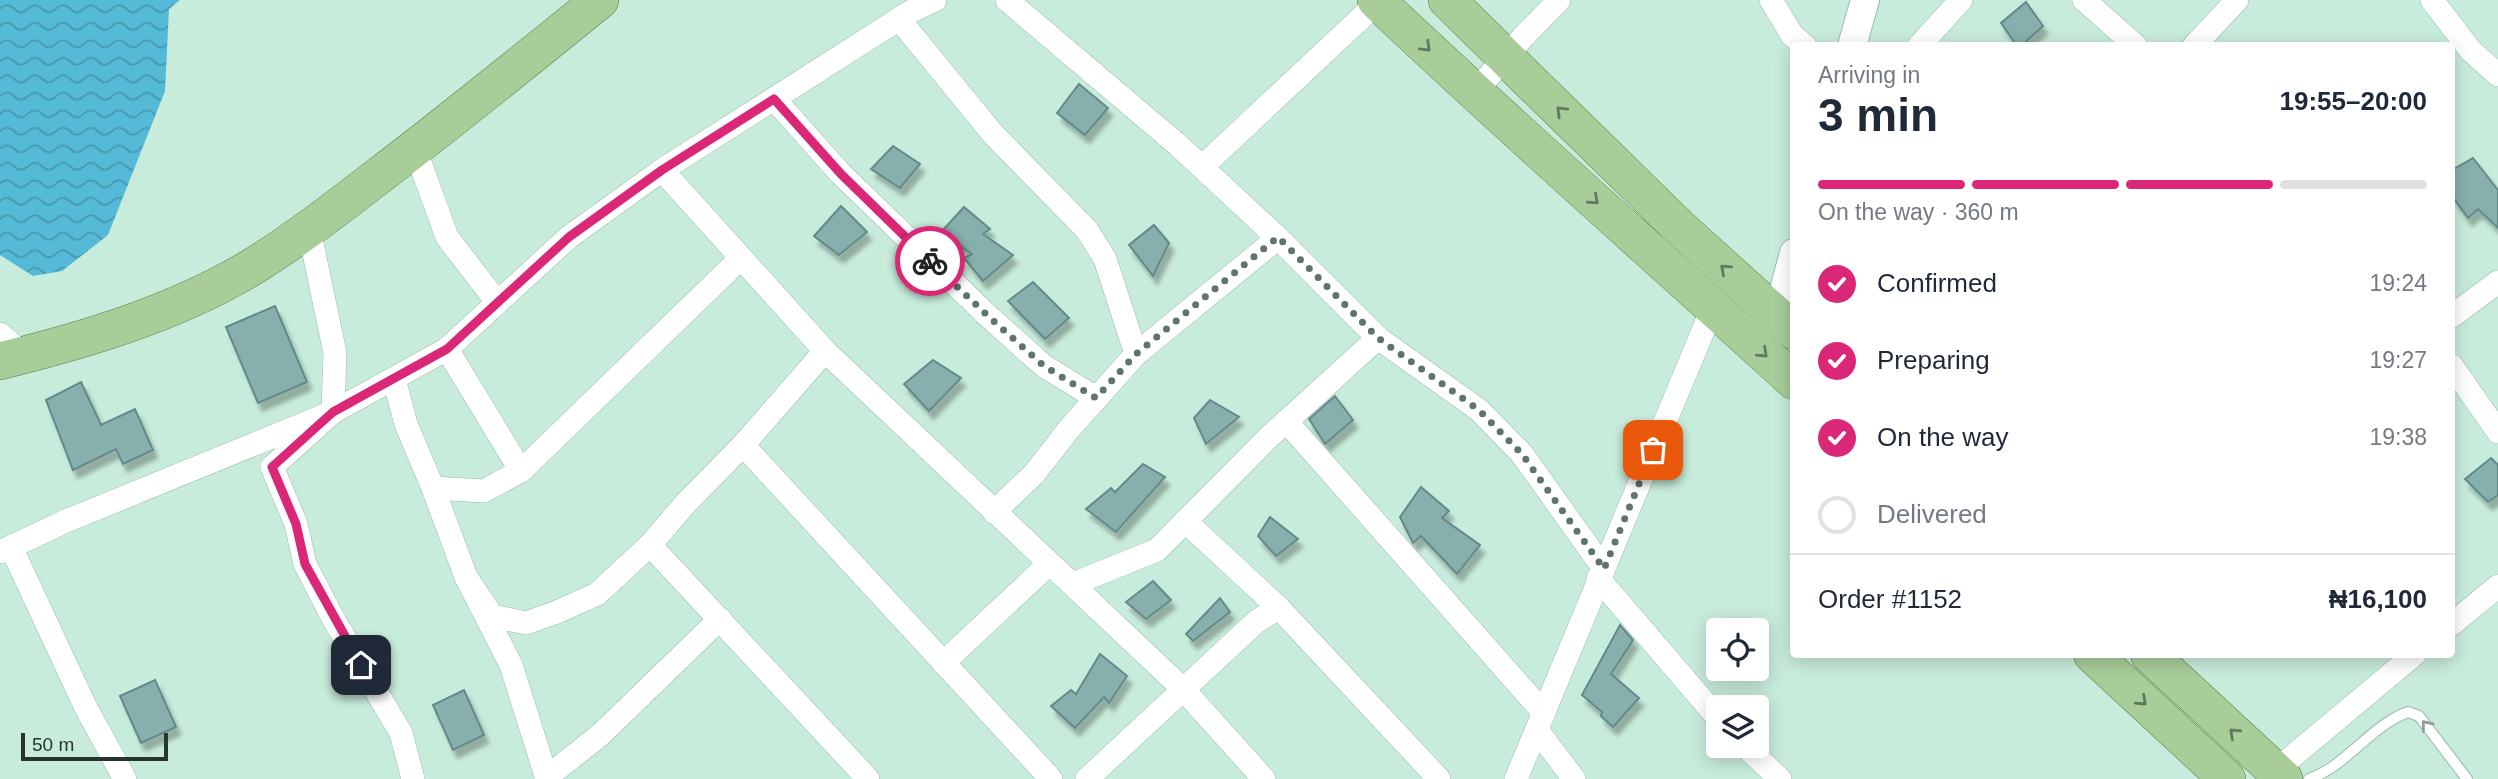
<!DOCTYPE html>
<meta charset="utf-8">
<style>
body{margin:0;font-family:Arial,sans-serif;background:#f2f2f3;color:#1f2937;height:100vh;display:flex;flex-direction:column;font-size:26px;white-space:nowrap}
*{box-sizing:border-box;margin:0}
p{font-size:23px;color:#747a83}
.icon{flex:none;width:38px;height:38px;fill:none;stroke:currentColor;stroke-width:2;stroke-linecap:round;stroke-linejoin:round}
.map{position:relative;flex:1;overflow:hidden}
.sheet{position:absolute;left:1790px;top:42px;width:665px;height:616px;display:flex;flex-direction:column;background:#fff;border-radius:7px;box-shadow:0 4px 18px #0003}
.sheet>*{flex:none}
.buttons{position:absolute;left:1706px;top:618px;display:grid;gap:14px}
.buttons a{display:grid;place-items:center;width:63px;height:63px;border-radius:7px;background:#fff;box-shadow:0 4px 18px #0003;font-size:35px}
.scale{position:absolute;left:21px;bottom:18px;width:147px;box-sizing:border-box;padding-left:7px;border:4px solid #27352f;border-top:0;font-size:19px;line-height:24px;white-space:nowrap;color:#27352f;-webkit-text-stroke:5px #c8ecdb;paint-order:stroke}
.pin{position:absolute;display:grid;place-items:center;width:60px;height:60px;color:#fff;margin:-30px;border-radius:14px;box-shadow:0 4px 10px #0006}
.courier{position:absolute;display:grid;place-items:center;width:70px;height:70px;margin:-35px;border:5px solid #db2777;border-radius:50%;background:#fff;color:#222;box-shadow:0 2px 9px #0007}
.overview em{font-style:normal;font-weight:700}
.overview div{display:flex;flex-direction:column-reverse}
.overview{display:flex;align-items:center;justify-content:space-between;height:119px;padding:0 28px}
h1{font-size:46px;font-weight:700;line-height:52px}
.bar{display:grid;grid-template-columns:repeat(4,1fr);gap:10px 7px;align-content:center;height:84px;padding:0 28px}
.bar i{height:9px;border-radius:5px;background:#e0e1e3}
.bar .on{background:#db2777}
.bar p{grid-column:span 4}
.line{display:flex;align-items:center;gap:18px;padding:0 28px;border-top:2px solid #e0e1e3}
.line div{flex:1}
ol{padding:0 28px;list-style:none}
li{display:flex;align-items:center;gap:21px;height:77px}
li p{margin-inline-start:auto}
li .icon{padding:7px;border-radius:50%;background:#db2777;color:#fff;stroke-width:4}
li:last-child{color:#747a83}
li i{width:38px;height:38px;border:4px solid #e0e1e3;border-radius:50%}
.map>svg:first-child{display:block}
</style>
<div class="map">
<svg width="2498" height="779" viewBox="0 0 2498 779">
<defs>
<pattern id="water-waves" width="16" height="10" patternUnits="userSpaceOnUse" patternTransform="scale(1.75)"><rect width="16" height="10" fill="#54bad8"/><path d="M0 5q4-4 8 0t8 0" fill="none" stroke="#4698b0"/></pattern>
<filter id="shadow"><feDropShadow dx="4.5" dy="8" stdDeviation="2" flood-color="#0004"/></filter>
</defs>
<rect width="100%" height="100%" fill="#c8ecdb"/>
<!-- water -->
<path fill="url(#water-waves)" d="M0,0H180L169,9L165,91L108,235L62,271L33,276L0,255Z"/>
<!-- building -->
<g fill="#86afad" stroke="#638a88" stroke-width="2" filter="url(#shadow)">
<path d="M2026,2L2043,26L2021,46H2017L2001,23Z"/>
<path d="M1079,84L1108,108L1085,135L1057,113Z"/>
<path d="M893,146L920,164L900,188L871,169Z"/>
<path d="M2473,158L2498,190V228L2478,209L2468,218L2452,196V170Z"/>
<path d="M841,206L867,232L839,255L814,236Z"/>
<path d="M964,207L990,229L983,234L1013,255L983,281L964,258L972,254L941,232Z"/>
<path d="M1154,225L1169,243L1153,276L1129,245Z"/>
<path d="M1033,282L1069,318L1045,339L1008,301Z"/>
<path d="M275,306L307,382L258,403L226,327Z"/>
<path d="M933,360L961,378L929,411L904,384Z"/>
<path d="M81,382L101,425L135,409L153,450L123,464L116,449L73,470L46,400Z"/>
<path d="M1335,396L1353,420L1325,444L1309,419Z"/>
<path d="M1210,400L1239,417L1206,444L1194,418Z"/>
<path d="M2491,458L2498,465V495L2488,502L2465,479Z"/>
<path d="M1143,464L1165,477L1116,532L1086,509L1111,488L1115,492Z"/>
<path d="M1421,487L1449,511L1442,518L1480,545L1457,574L1421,536L1413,543L1400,517Z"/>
<path d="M1270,517L1298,539L1276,556L1258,536Z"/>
<path d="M1153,581L1171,600L1146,619L1126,602Z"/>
<path d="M1220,598L1230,612L1193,641L1186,634Z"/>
<path d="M1620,625L1633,640L1611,674L1639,698L1613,727L1601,716L1602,712L1582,695Z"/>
<path d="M1100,654L1127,676L1109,703L1104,697L1075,728L1051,706L1071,690L1076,694Z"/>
<path d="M155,680L176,727L141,743L120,696Z"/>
<path d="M464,690L484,735L453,750L433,705Z"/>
</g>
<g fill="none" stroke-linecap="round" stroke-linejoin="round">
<!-- service casing -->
<g stroke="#99bcab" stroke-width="12">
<path id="service" d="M2309,779C2348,765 2370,726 2408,712L2419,716L2467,779"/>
</g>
<!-- minor casing -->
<g stroke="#99bcab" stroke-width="24">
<g id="minor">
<path d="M1007,0L1178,145L1278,238L1378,338L1479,410L1522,454L1604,569"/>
<path d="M1771,0L1792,35L1805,46"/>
<path d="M2084,0L2136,46"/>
<path d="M2432,0L2471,51L2498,75"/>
<path d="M899,19L993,134L1087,230L1105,259L1136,354"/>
<path d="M1919,46L1961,0"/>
<path d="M2194,46L2237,0"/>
<path d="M1474,93L1523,37L1559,0"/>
<path d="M774,99L841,174L988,316L1044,366L1096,398"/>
<path d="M415,149L447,237L497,302"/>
<path d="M1202,167L1378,2"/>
<path d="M662,170L825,351L1183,689L1264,779"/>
<path d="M309,229L335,353L333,412L272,467L296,524L305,564L334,620L401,733L413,779"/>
<path d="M2452,316L2498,282"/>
<path d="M0,334L24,355"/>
<path d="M447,349L521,471"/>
<path d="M2452,366L2498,432"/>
<path d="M394,379L406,424L433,488L466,577L511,665L547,779"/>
<path d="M1286,421L1544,713"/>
<path d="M743,445L1051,779"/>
<path d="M433,488L484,491L521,471L741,258"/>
<path d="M994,512L1034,474L1069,429L1136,354L1278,238"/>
<path d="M1185,521L1279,608L1439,779"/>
<path d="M650,545L868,779"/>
<path d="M11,547L86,708L125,779"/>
<path d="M0,552L66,521L333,412L447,349L569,237L662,170L910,12L935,0"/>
<path d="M466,577L492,616L526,623L557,612L597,594L650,545L685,504L743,445L825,351"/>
<path d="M1598,578L1718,718"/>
<path d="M1073,584L1157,550L1268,438L1378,338"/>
<path d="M2452,624L2498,586"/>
<path d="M943,663L1049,564"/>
<path d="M1537,730L1574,779"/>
<path d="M1745,746L1780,779"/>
<path d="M2275,771L2415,654"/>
<path d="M547,777L600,735L720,619"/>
<path d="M1087,779L1257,621L1279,608"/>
<path d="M1516,779L1713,307"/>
</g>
</g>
<!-- tertiary casing -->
<g stroke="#99bcab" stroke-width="30">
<g id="tertiary">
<path d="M1852,46L1865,0"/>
<path d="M1777,316L1794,253"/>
</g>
</g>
<!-- primary casing -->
<g stroke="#558248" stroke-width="38">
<g id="primary">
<path d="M1376,0C1513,130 1655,254 1794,381"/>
<path d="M1447,0L1679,227L1794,331"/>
<path d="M0,361C85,340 176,313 252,267C294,241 333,211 372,181C450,122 525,61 600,0"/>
<path d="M2092,654L2227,779"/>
<path d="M2149,654L2284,779"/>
</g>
</g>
<!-- service -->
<use href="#service" stroke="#fff" stroke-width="10"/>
<!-- minor -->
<use href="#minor" stroke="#fff" stroke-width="23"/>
<!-- tertiary -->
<use href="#tertiary" stroke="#fff" stroke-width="28"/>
<!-- primary -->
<use href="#primary" stroke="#a8cd99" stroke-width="37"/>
</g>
<!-- one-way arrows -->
<defs><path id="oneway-chevron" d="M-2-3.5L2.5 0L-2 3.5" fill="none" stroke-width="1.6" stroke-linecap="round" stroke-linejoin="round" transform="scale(1.75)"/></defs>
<g stroke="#61795f">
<use href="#oneway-chevron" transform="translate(1426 47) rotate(44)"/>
<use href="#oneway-chevron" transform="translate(1561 111) rotate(-135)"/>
<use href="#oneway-chevron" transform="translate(1594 200) rotate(42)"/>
<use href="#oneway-chevron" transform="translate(1725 269) rotate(-138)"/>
<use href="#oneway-chevron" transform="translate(1763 353) rotate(43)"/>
<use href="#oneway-chevron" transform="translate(2142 701) rotate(43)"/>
<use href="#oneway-chevron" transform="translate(2234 733) rotate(-137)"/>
</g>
<use stroke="#939a97" href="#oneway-chevron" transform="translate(2426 725) rotate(-129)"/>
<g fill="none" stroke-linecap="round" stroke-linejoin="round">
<!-- done -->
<path stroke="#5f756b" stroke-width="7" stroke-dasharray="0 12.6" d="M930,261L988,316L1044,366L1096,398L1136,354L1278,237L1378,338L1479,410L1522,454L1604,569L1653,450"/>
<!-- route -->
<path stroke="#db2777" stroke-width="9" d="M361,665L305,564L296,524L272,467L333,412L447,349L569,237L662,170L774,99L841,174L930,261"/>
</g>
</svg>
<div class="buttons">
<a><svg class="icon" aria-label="locate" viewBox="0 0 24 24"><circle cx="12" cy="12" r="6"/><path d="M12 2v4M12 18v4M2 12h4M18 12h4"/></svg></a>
<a><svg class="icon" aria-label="layers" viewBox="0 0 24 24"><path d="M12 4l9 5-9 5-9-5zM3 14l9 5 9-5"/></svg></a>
</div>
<div class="scale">50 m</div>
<div class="pin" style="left:1653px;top:450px;background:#ea580c"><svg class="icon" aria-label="bag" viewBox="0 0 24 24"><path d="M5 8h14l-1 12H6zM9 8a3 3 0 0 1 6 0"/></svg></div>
<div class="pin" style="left:361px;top:665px;background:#1f2937"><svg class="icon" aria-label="home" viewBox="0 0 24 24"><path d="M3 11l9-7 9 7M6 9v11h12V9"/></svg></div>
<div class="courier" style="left:930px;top:261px"><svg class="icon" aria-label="bike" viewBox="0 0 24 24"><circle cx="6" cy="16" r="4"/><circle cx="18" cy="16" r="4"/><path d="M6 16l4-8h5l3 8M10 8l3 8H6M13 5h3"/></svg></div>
<section class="sheet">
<div class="overview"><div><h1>3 min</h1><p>Arriving in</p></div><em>19:55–20:00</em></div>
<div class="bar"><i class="on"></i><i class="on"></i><i class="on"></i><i></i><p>On the way · 360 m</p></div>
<ol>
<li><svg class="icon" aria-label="check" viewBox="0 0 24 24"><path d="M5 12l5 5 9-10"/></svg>Confirmed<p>19:24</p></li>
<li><svg class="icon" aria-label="check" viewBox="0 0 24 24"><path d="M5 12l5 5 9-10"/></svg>Preparing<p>19:27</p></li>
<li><svg class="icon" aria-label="check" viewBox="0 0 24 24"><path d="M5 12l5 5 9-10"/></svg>On the way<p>19:38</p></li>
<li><i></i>Delivered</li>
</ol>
<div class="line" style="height:91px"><div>Order #1152</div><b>₦16,100</b></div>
</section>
</div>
